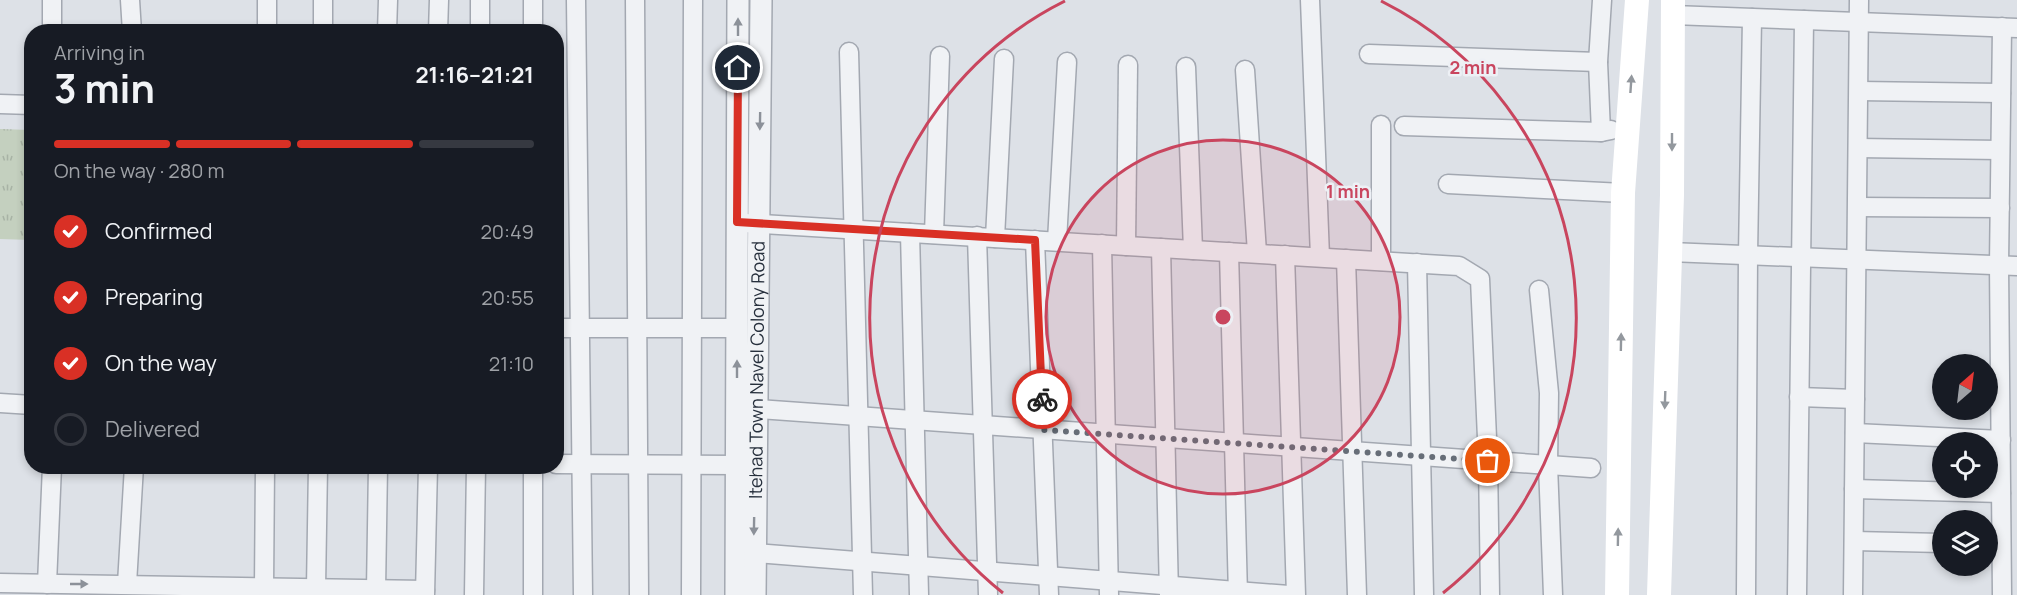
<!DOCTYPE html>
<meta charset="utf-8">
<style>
body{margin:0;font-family:Manrope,sans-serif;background:#20242c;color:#f1f3f6;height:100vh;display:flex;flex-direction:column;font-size:22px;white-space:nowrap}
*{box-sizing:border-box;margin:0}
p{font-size:20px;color:#9ea1a6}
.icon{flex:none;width:33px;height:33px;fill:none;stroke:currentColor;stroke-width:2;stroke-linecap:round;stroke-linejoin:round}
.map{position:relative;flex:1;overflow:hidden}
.drawer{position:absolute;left:24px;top:24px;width:540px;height:450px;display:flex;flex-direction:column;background:#171b24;border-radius:24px;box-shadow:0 3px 9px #0003}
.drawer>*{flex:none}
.needle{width:39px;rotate:28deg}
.tools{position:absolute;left:1932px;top:354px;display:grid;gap:12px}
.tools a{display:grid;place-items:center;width:66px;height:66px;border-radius:50%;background:#171b24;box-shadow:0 3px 9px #0003;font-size:30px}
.pin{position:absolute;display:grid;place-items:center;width:51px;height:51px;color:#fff;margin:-26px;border:3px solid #fff;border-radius:50%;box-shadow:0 2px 6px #0007}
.courier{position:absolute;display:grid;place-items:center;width:60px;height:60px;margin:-30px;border:4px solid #d93025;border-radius:50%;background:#fff;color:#222;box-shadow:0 2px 8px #0007}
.overview em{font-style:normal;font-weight:700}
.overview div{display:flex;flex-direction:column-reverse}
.overview{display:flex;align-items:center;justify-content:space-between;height:102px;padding:0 30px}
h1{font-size:39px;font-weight:700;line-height:45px}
.bar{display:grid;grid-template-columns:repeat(4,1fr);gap:9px 6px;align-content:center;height:72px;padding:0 30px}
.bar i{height:8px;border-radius:4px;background:#363941}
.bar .on{background:#d93025}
.bar p{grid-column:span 4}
ol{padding:0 30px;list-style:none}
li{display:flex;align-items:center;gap:18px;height:66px}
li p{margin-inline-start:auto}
li .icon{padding:6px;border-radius:50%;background:#d93025;color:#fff;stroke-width:4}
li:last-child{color:#9ea1a6}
li i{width:33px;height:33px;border:3px solid #363941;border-radius:50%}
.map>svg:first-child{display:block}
</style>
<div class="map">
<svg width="2017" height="595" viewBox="0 0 2017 595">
<defs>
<pattern id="park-tufts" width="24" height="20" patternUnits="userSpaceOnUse" patternTransform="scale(1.5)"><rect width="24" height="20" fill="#c4d0bf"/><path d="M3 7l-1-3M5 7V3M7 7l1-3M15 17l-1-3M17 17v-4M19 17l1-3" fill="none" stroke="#a8b3a5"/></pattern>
</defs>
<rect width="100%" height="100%" fill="#dde1e7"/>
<!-- park -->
<path fill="url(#park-tufts)" d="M0,129L31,130V240L0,239Z"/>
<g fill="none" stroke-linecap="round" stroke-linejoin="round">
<!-- minor casing -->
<g stroke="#a3a8b1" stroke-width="21">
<g id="minor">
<path d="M52,0V32"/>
<path d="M130,0L132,32"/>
<path d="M533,0V32"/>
<path d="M576,0L583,595"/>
<path d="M635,0L639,595"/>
<path d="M1310,0L1320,257"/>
<path d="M1602,0L1598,62L1601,132L1611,130"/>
<path d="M1673,15L2017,28"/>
<path d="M2002,27L1999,265L2002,595"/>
<path d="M267,32V0"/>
<path d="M323,32V0"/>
<path d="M387,32L388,0"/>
<path d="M438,32L439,0"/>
<path d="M480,32V0"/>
<path d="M849,52L863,595"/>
<path d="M1369,54L1598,62"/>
<path d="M1186,67L1193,250"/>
<path d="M1245,70L1257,253"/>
<path d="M1859,91L2001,93"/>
<path d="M0,104L32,105"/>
<path d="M1381,125V261"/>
<path d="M1404,126L1601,132"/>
<path d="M1858,148L2000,150"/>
<path d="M1448,184L1623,193"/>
<path d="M1858,207L2000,208"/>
<path d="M745,223L1459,266L1480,279L1488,461L1490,595"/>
<path d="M910,233L919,595"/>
<path d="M934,234L940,56"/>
<path d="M977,236L988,595"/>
<path d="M995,238L1004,59"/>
<path d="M1035,240L1049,595"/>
<path d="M1057,241L1067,62"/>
<path d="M1102,244L1109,595"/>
<path d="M1126,246L1128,65"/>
<path d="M1161,248L1169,595"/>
<path d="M1229,252L1238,595"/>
<path d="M1670,252L2017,266"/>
<path d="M1285,255L1296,595"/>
<path d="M1346,259L1357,595"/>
<path d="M1417,263L1424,595"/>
<path d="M1539,290L1549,393L1548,465L1553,595"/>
<path d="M556,328H737"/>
<path d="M1799,397L1855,399"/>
<path d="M0,403L32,405"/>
<path d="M744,408L1591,468"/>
<path d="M1855,433L2001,440"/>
<path d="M556,464L736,465"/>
<path d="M1854,489L2001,493"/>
<path d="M1854,541L1942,543"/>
<path d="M743,552L1289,595"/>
<path d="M0,583L425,590"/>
<path d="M47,584L52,466"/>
<path d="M127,584L134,466"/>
<path d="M264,587L265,466"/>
<path d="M316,588L318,466"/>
<path d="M376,590L378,466"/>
<path d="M425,595L428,466"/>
<path d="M474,595L476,466"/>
<path d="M533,595V466"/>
<path d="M691,595L693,0"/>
<path d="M1746,595L1748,255L1752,18"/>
<path d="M1797,595L1804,20"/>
<path d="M1853,595L1859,0"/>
</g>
</g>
<!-- tertiary casing -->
<g stroke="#a3a8b1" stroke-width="24">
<g id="tertiary">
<path d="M736,595L738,0"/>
<path id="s1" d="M755,595L761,0"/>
</g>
</g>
<!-- minor -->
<use href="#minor" stroke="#f0f2f5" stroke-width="18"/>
<!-- tertiary -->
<use href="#tertiary" stroke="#f0f2f5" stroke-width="21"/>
<!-- secondary -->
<g stroke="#fff" stroke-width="24">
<path d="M1617,595L1623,193L1637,0"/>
<path d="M1659,595L1672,195L1673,0"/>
</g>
</g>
<!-- one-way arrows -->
<defs><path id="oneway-solid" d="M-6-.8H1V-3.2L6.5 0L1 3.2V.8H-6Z" transform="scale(1.5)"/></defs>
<g fill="#8c9199">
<use href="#oneway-solid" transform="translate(738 27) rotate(-90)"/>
<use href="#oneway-solid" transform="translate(760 121) rotate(91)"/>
<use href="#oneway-solid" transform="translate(737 369) rotate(-90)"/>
<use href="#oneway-solid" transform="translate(754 526) rotate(91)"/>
<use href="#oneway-solid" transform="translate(79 584)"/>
</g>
<g fill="#93989e">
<use href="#oneway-solid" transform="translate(1631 84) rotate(-86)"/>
<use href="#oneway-solid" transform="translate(1672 142) rotate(90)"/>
<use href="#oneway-solid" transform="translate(1621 342) rotate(-89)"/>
<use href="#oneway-solid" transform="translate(1665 400) rotate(92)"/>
<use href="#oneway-solid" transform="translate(1618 537) rotate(-89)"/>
</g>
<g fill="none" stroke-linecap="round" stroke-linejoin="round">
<!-- done -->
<path stroke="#676e78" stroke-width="6" stroke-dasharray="0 10.8" d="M1042,399L1043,430L1488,461"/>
<!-- route -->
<path stroke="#d93025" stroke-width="8" d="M738,68L737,222L1035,240L1042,399"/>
</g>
<!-- distance rings -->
<circle cx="1223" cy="317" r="177" fill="#c9455e" fill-opacity=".12"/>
<g fill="none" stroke="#c9455e" stroke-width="3">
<circle cx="1223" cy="317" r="177"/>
<path d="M1003 593A353 353 0 0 1 1065 1M1381 1A353 353 0 0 1 1443 593"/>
</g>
<g text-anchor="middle" stroke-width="5" stroke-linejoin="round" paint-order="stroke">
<!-- street labels -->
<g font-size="18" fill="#27303d" stroke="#edf0f5">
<text dy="6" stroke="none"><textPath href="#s1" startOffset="225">Itehad Town Navel Colony Road</textPath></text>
</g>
</g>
<circle cx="1223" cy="317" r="9" fill="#c9455e" stroke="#edf0f5" stroke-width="3"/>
<g font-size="18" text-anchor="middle" font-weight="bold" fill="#c9455e" stroke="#edf0f5" stroke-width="5" stroke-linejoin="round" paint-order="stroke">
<text x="1473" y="74">2 min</text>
<text x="1348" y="198">1 min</text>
</g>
</svg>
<div class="tools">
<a><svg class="needle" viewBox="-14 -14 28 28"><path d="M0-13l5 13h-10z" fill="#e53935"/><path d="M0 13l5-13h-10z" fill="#9ea1a6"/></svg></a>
<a><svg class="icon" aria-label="locate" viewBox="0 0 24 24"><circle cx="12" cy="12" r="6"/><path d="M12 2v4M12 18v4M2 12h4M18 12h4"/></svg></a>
<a><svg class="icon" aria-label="layers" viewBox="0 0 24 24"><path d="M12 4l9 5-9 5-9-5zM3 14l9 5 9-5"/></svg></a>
</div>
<div class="pin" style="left:1488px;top:461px;background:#ea580c"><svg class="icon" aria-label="bag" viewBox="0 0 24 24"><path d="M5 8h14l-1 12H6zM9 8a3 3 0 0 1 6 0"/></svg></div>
<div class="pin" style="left:738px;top:68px;background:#1f2937"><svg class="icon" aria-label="home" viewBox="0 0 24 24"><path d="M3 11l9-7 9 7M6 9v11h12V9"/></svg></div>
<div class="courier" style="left:1042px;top:399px"><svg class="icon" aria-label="bike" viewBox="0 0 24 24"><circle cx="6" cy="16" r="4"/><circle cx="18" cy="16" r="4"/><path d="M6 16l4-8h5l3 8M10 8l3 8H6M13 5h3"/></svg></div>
<section class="drawer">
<div class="overview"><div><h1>3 min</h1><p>Arriving in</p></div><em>21:16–21:21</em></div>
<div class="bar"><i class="on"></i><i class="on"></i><i class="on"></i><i></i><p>On the way · 280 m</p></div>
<ol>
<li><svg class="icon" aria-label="check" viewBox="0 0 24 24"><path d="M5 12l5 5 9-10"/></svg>Confirmed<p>20:49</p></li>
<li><svg class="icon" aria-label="check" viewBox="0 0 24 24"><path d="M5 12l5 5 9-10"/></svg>Preparing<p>20:55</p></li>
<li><svg class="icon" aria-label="check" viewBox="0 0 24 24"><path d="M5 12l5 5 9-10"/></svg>On the way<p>21:10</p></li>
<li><i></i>Delivered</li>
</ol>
</section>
</div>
